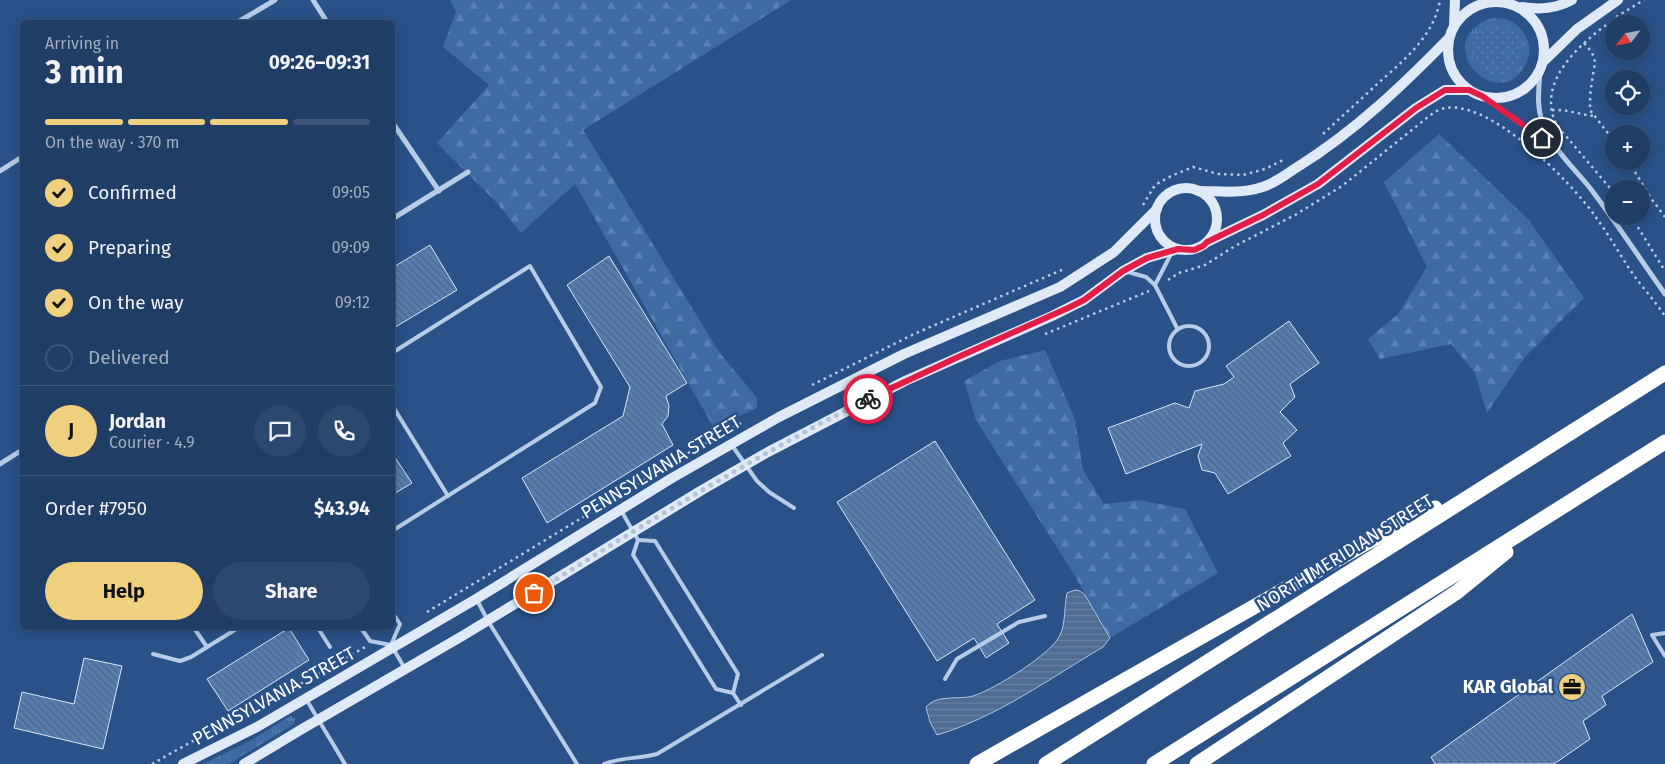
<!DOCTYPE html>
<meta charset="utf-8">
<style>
body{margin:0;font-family:"Fira Sans",sans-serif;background:#2d486f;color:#f1f3f6;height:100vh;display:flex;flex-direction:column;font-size:19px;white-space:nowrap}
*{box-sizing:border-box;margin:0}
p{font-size:16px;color:#a2aebf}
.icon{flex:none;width:28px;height:28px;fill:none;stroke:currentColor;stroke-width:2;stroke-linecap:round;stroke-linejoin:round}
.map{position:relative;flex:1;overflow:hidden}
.details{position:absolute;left:20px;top:20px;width:375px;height:610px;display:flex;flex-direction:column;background:#203d66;border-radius:8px;box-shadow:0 2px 12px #0003,0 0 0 1px #3d567a}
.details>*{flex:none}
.needle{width:32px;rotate:238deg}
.buttons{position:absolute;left:1605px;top:15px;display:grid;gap:10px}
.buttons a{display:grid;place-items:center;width:45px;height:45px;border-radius:50%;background:#203d66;box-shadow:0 2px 12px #0003,0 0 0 1px #3d567a;font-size:25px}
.pin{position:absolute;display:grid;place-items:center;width:42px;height:42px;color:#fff;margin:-21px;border:2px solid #fff;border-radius:50%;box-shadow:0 1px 5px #0007}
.courier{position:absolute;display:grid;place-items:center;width:50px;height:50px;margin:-25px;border:4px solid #e11d48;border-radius:50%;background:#fff;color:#222;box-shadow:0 1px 6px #0007}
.head em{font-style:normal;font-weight:700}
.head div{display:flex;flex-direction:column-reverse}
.head{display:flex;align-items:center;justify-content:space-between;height:85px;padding:0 25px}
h1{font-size:32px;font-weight:700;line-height:38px}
.bar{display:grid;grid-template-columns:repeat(4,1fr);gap:8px 5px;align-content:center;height:60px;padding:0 25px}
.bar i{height:6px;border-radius:4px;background:#3d567a}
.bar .active{background:#efd07e}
.bar p{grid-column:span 4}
.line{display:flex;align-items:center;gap:12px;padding:0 25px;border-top:1px solid #3d567a}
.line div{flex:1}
.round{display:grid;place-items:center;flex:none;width:52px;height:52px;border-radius:26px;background:#2d486f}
ol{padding:0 25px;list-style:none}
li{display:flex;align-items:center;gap:15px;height:55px}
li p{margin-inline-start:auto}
li .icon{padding:5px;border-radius:50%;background:#efd07e;color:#111;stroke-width:4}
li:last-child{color:#a2aebf}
li i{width:28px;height:28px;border:2px solid #3d567a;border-radius:50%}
.cta{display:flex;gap:10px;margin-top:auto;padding:10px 25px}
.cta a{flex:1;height:58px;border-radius:30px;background:#efd07e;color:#111;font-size:20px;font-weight:700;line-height:58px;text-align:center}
.cta a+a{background:#2d486f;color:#f1f3f6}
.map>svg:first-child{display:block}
</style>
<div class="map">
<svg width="1665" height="764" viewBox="0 0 1665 764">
<defs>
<pattern id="grass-tufts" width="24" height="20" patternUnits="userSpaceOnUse" patternTransform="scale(1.25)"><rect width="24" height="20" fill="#3f6ba4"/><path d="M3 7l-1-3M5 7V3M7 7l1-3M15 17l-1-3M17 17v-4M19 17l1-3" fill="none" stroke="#5c81b2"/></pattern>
<pattern id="forest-firs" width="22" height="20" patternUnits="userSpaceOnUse" patternTransform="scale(1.25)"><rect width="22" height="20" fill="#3f6ba4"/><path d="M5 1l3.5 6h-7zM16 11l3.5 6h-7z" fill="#5c81b2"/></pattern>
<pattern id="garden-dots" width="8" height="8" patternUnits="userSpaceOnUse" patternTransform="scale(1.25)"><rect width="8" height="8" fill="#3f6ba4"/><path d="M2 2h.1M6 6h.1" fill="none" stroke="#5c81b2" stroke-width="1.8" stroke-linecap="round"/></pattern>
<pattern id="water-rules" width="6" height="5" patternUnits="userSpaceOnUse" patternTransform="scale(1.25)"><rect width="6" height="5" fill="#516c93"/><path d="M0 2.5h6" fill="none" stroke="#6b82a3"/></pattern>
<pattern id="building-back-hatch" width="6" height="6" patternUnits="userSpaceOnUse" patternTransform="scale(1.25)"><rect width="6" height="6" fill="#567db1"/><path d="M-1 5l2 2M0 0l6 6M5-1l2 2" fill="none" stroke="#526784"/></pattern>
</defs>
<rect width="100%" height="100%" fill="#2a5188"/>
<!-- grass -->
<g fill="url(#grass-tufts)">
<path d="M1492,18C1496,18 1500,18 1504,19C1523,23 1536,46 1526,64C1498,118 1426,41 1492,18Z"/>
<path d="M290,716L295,718L294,724L229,764H203L250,741Z"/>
</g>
<!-- forest -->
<g fill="url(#forest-firs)">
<path d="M450,0H791L583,130L719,352L757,398V408L714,428L575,184L521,233L496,202L437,143L489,85L443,47L456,11Z"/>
<path d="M1439,134L1528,219L1584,298L1525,357L1487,413L1475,373L1451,344L1380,359L1368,339L1398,314L1427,267L1384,182Z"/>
<path d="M1045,350L1075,419L1083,470L1104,504L1139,500L1185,509L1218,573L1110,638L1075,576L976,420L964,381L1000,361Z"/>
</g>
<!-- garden -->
<circle fill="url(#garden-dots)" cx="1497" cy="50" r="25"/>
<!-- water -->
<path fill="url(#water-rules)" stroke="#acc7e8" d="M1075,590L1080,591L1085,595L1110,638L1103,647C1049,679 997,717 937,735L930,722L926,707C937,694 959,700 973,696C993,690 1052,654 1060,635C1066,622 1064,607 1067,593Z"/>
<!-- building -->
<g fill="url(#building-back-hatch)" stroke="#dae7f7">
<path d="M430,245L457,290L392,329V268Z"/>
<path d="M609,256L687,383L666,396L669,406L668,416L662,424L673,445L547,523L522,478L623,416L630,387L567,285Z"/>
<path d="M1289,321L1319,363L1290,384L1295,397L1280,412L1297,430L1283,443L1291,456L1228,494L1215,473L1202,470L1198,456L1202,444L1126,474L1108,428L1175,403L1189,408L1195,391L1224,384L1234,377L1226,366Z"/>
<path d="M935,441L1035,600L997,624L1009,643L986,658L974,638L937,661L837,502Z"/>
<path d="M392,453L412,483L392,495Z"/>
<path d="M1632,614L1653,662L1602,696L1606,705L1583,721L1590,739L1554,764H1435L1431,757Z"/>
<path d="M289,628L309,660L228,711L207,679Z"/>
<path d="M84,658L122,666L103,749L14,728L22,692L74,704Z"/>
</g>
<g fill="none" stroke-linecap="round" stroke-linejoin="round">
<!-- path -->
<g stroke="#b7cce8" stroke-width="2.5" stroke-dasharray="2.5 4" stroke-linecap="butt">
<path d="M1616,17L1644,0"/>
<path d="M1606,25C1578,46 1540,80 1554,119C1557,127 1566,136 1572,143C1586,160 1600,176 1614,193"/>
<path d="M1584,43C1600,61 1594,62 1592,82C1590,91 1590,101 1590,110L1614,141"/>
<path d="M1552,110C1568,109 1580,115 1595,116"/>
<path d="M1323,134C1340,118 1357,103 1374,87C1400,63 1434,38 1440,0"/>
<path d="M1628,161L1653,201L1665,217"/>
<path d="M1143,205L1155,185L1171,176L1193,167L1218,174L1243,175L1265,169L1285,159"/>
<path d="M1631,216L1665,271"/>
<path d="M1168,280L1179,273L1205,265L1235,246L1295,215L1342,186L1428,117C1432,114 1436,111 1441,109C1487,95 1571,182 1595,216C1610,236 1621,257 1635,277C1645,290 1656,303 1665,316"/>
<path d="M1045,334L1149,291"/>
<path d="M812,385L914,334L1064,269"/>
<path d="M427,612L690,452L743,422"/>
<path d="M152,764L200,737L250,713L365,647"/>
</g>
<!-- lane -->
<g stroke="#b7cce8" stroke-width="4">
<path d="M1128,272L1146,277L1155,285L1177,328"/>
<path d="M1155,285L1171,254"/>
<circle cx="1189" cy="346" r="20"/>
<path d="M392,353L530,266L601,387L595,403L392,531"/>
<path d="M392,405L448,496"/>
<path d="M731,444L757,481L769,492L794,508"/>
<path d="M622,512L638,540L633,555L716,689L733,693L741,705"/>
<path d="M638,540L655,541L738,674L733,693"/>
<path d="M477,600L488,621L577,764"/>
<path d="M194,628L207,647"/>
<path d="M318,628L330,647"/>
<path d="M361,628L370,641L391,645L404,667"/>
<path d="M1665,633L1652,635L1665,656"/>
<path d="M391,645L400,624L392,612"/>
<path d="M153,654L180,661L191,657L238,628"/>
<path d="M945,679L957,659L1019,622L1045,616"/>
<path d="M306,699L345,764"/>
<path d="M604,764C621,757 639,759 657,754L822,655"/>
</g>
<!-- street -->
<g stroke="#b7cce8" stroke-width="5">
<path d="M313,0L327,22"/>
<path d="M238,22L275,0"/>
<path d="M1540,71C1539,89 1536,106 1543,124C1553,149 1573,167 1590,188C1616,222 1640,259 1665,294"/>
<path d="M1482,96L1553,146"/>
<path d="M392,122L439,191"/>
<path d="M0,171L22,157"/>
<path d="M392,219L468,172"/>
<path d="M0,464L22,450"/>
</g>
<!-- secondary -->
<g stroke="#e0eaf7" stroke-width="10">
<circle cx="1496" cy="50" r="48"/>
<path d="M1522,7C1540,10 1556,9 1572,0"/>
<path d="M1454,26L1455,0"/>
<path d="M1544,61L1577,29L1618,0"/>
<circle cx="1186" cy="219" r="31"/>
<path d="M1198,191C1218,191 1239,194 1259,188C1273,185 1286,174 1299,166C1355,131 1402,86 1449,38"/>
<path d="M1207,242L1263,215L1318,184L1416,108L1445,90H1469"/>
<path d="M183,764L257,727L476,599L672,478L779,417L904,354L1060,287L1114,252L1157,209"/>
<path d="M244,764L302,729L464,635L702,490L768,452L905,381L1052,316L1084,300L1123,271L1147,258L1178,249"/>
</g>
<!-- highway -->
<g stroke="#fff" stroke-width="15">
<path d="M977,764L1368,542L1435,508"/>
<path d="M1046,764L1665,373"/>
<path d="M1154,764L1665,442"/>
<path d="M1197,764L1457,592L1506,552"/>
</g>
</g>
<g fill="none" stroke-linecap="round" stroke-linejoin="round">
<!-- done -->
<path stroke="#b4c2d5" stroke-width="5" stroke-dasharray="0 9" d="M534,593C643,525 753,457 868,399"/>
<!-- route -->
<path stroke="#e11d48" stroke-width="6" d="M868,399L956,358L1068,308L1084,300L1123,271L1147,258L1178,249L1194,250L1203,246L1207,242L1263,215L1318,184L1416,108L1445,90H1469L1482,96L1542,138"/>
</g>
<!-- icons -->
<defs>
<g id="office-disc" transform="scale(1.4375)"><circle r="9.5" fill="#efd07e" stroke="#2a5188"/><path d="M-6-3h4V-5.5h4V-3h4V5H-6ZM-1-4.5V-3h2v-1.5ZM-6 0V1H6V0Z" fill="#111"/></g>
</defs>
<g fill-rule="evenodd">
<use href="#office-disc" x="1572" y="687"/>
</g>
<g text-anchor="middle" stroke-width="5" stroke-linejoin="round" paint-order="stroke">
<!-- street labels -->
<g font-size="18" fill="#fff" stroke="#2a5188">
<text transform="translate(661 467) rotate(-31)" y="6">PENNSYLVANIA STREET</text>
<text transform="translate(1345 553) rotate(-32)" y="6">NORTH MERIDIAN STREET</text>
<text transform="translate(274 696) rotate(-29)" y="6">PENNSYLVANIA STREET</text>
</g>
<!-- poi labels -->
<g font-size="18" font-weight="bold" fill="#fff" stroke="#2a5188" text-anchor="end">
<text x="1553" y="693">KAR Global</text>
</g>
</g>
</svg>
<div class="buttons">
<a><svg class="needle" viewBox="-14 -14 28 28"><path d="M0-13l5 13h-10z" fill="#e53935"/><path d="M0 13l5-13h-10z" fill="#a2aebf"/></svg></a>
<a><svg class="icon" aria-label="locate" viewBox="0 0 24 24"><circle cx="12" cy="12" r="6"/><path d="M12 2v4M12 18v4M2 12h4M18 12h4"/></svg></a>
<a>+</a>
<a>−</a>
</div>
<div class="pin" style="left:534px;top:593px;background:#ea580c"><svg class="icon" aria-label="bag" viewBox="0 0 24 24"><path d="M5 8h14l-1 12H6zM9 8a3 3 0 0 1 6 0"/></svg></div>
<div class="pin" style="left:1542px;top:138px;background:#1f2937"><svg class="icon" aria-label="home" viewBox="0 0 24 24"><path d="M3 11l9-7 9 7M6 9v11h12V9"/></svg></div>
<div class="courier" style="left:868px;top:399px"><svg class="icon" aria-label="bike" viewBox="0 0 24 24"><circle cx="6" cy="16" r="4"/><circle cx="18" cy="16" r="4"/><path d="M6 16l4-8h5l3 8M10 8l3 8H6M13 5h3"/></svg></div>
<section class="details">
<div class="head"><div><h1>3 min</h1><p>Arriving in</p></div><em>09:26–09:31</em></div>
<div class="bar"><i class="active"></i><i class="active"></i><i class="active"></i><i></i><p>On the way · 370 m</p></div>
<ol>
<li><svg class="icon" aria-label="check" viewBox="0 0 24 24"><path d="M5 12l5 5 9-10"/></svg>Confirmed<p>09:05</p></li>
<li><svg class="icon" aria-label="check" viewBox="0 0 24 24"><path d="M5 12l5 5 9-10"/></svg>Preparing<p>09:09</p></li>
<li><svg class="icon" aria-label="check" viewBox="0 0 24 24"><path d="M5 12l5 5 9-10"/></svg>On the way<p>09:12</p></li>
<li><i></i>Delivered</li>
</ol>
<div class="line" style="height:90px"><b class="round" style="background:#efd07e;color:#111">J</b><div><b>Jordan</b><p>Courier · 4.9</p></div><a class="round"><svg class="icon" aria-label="chat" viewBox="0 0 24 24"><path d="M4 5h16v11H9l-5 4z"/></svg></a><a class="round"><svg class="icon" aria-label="phone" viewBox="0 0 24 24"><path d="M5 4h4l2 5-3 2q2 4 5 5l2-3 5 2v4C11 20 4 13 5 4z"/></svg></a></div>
<div class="line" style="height:65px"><div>Order #7950</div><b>$43.94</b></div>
<div class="cta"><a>Help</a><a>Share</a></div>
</section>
</div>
